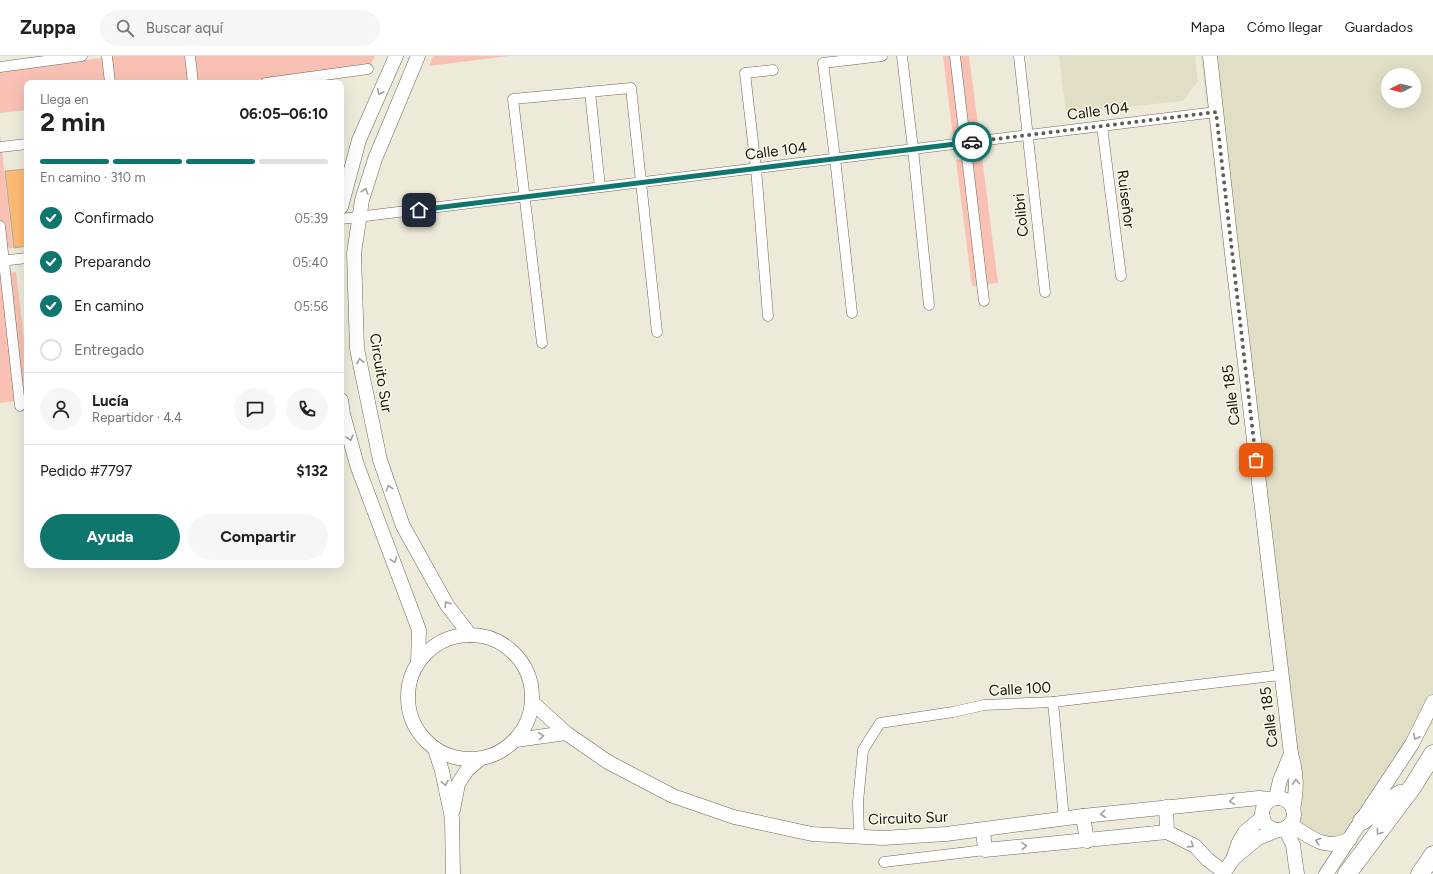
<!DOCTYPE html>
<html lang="es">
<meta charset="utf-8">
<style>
body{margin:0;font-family:Figtree,sans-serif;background:#f6f6f6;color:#202124;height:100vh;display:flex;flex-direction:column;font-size:15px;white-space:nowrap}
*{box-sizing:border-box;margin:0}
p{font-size:13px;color:#757577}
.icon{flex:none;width:22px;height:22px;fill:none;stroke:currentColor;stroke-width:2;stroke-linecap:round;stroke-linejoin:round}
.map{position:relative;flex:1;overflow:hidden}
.sheet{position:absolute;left:24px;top:24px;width:320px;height:488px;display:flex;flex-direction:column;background:#fff;border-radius:8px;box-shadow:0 4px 16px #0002}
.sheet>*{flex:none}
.needle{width:26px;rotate:264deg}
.buttons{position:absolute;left:1381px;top:12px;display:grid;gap:8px}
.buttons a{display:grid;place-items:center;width:40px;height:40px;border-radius:50%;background:#fff;box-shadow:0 4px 16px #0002;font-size:20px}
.pin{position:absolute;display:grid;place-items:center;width:34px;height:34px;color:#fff;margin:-17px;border-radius:8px;box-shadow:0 2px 6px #0006}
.courier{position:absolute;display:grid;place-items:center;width:40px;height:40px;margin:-20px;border:3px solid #0f766e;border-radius:50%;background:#fff;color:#222;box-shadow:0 1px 5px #0007}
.head em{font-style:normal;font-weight:700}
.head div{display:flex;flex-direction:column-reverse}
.head{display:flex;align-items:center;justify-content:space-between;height:68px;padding:0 16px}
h1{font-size:26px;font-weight:700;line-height:30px}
.bar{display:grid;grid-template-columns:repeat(4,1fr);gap:6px 4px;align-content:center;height:48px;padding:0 16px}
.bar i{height:5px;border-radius:3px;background:#e0e0e0}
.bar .on{background:#0f766e}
.bar p{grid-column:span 4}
.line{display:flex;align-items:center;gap:10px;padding:0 16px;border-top:1px solid #e0e0e0}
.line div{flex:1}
.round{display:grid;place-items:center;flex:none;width:42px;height:42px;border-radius:21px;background:#f6f6f6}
ol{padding:0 16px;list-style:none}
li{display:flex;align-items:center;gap:12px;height:44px}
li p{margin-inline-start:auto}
li .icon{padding:4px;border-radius:50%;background:#0f766e;color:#fff;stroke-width:4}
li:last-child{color:#757577}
li i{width:22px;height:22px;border:2px solid #e0e0e0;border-radius:50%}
.cta{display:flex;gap:8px;margin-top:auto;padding:8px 16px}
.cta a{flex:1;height:46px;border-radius:24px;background:#0f766e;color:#fff;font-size:16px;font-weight:700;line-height:46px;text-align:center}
.cta a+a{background:#f6f6f6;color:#202124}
header{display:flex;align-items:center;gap:24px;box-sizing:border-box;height:56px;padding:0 20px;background:#fff;border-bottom:1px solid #e0e0e0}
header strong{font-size:19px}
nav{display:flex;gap:22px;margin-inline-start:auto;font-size:14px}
.search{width:280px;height:36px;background:#f6f6f6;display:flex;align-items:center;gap:10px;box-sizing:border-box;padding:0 14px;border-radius:22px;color:#757577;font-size:15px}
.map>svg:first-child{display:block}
</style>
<header>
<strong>Zuppa</strong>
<div class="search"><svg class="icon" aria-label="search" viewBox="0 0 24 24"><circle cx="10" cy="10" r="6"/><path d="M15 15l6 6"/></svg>Buscar aquí</div>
<nav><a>Mapa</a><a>Cómo llegar</a><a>Guardados</a></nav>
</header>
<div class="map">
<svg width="1433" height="818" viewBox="0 0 1433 818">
<rect width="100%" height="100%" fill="#edead9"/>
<!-- built -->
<g fill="#e2dec5" fill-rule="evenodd">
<path d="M1059,0H1195L1198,25L1183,45L1066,57Z"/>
<path d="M1201,0H1433V667L1361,776L1331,794L1293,777ZM1388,19H1414V45H1388Z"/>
</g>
<!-- green -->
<g fill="#f8c1b3">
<path d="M117,0H375L371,8L236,27H27V54L0,57V15Z"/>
<path d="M433,0H509L429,10Z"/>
<path d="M943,0H969L979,76L953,80Z"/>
<path d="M0,77L13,192L0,193Z"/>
<path d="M982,101L998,227L972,230L956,104Z"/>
<path d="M16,216L27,309V344L0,347V218Z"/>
</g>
<!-- building -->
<path fill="#fdba73" stroke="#b6aa9d" d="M27,113V190L14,192L5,115Z"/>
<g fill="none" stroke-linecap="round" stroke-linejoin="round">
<!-- street casing -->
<g stroke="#6c695a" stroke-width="11">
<g id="street">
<path d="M107,0L110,27"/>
<path d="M190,0L193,27"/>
<path d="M902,0L913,93L929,249"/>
<path d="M955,0L984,245"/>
<path d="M1019,0L1045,236"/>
<path d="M0,11L82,0"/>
<path d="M266,27L368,13"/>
<path d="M590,36L600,131"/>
<path d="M1102,70L1121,220"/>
<path d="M0,91L27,88"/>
<path d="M341,163L1216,56"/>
<path d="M0,170L20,350"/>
<path d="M0,205L27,202"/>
<path d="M852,257L835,102L823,7L882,0"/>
<path d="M768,260L756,112L745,17L773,14"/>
<path d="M542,287L513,43L631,32L657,276"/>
<path d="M1053,646L1064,763"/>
<path d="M859,781L858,746L863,694L880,667L953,656L984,649L1053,646L1281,619"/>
<path d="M884,806L985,794"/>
</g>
</g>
<!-- secondary casing -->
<g stroke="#6c695a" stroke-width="15">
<g id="secondary">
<path d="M418,0L375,103L362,144L354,197L357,293L380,404L403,470L447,549L470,579"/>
<path d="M1210,0L1231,189L1291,698C1297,719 1297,732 1293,754"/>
<path d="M341,151L359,84L396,0"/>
<path d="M341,344L343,358L357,409L419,574L418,607"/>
<circle cx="470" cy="641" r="62"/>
<path d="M532,646L566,677L608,706L673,740L734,761L812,778L883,782L946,778L1083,760L1259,742L1271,743"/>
<path d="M516,684L566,677"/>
<path d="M435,693L442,715L452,762L453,818"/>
<path d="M1276,742L1280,724L1291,698"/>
<circle cx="1278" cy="758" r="16"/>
<path d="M1166,751L1167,776"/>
<path d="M453,754L458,728L467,714L480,703"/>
<path d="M1083,760L1087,785"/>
<path d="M1290,768C1310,781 1326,796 1350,783"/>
<path d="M1285,772L1293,789L1297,818"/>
<path d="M983,774L985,794L1167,776L1195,790L1207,803L1224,816"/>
<path d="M1235,801L1258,782L1278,774"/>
<path d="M1223,818L1233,803L1239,786L1245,776L1263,761"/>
<path d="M1326,818L1412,688L1433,646"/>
</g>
</g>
<!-- highway casing -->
<g stroke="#6c695a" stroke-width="19">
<g id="highway">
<path d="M1362,765L1400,738"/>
<path d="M1347,818L1413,730L1433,698"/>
<path d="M1420,818L1433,799"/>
</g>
</g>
<!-- street -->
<use href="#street" stroke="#fff" stroke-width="10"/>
<!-- secondary -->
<use href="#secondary" stroke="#fff" stroke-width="14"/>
<!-- highway -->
<use href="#highway" stroke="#fff" stroke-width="18"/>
</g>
<!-- one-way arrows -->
<defs><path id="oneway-chevron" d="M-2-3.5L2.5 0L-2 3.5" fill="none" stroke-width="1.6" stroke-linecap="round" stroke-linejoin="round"/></defs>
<g stroke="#a1a09e">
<use href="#oneway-chevron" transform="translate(380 36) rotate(114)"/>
<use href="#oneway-chevron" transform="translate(365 135) rotate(-73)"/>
<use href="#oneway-chevron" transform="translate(360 305) rotate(-101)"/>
<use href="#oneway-chevron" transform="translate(350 382) rotate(75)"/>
<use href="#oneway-chevron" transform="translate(389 432) rotate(-109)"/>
<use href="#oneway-chevron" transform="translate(394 504) rotate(70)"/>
<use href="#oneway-chevron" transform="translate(447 548) rotate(-123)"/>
<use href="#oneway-chevron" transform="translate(541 680) rotate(-7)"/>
<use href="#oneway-chevron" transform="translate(1416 681) rotate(116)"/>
<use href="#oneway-chevron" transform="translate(1296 726) rotate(-93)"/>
<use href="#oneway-chevron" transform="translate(445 727) rotate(79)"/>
<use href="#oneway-chevron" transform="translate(1232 745) rotate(175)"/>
<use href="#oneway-chevron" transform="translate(1103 758) rotate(174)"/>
<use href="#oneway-chevron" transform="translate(1379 776) rotate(127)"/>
<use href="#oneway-chevron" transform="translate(1318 785) rotate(-162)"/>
<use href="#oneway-chevron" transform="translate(1191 789) rotate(33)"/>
<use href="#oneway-chevron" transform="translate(1024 790) rotate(-5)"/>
</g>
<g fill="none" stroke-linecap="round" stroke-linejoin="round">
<!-- done -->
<path stroke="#5f5e54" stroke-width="4" stroke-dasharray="0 7.2" d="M972,86L1216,56L1256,404"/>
<!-- route -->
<path stroke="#0f766e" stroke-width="5" d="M419,154L972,86"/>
</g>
<g text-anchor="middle" stroke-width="3" stroke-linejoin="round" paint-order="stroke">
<!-- street labels -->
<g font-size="15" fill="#13120c" stroke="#faf8e6">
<text transform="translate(1098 55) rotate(-7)" y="5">Calle 104</text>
<text transform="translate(776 95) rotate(-7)" y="5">Calle 104</text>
<text transform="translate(1126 143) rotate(83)" y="5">Ruiseñor</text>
<text transform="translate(1021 159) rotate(-96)" y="5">Colibri</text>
<text transform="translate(381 317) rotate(81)" y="5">Circuito Sur</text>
<text transform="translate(1231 339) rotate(-97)" y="5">Calle 185</text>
<text transform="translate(1020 633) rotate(-3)" y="5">Calle 100</text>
<text transform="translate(1269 661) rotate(-97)" y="5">Calle 185</text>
<text transform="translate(908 762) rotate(-2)" y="5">Circuito Sur</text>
</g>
</g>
</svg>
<div class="buttons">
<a><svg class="needle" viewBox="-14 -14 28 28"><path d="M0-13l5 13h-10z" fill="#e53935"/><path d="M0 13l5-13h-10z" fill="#757577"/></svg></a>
</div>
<div class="pin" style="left:1256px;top:404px;background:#ea580c"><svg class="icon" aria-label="bag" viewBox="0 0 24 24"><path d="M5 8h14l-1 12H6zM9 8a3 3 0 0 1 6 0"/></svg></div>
<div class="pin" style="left:419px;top:154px;background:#1f2937"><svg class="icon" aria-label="home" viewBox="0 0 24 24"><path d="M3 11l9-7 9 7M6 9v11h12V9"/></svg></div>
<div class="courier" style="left:972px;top:86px"><svg class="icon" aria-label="car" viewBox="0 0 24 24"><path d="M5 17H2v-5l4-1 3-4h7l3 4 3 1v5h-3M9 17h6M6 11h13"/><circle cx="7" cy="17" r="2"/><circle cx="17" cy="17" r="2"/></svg></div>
<section class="sheet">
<div class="head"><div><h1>2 min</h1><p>Llega en</p></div><em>06:05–06:10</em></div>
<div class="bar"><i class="on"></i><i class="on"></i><i class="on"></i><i></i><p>En camino · 310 m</p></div>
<ol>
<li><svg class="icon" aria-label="check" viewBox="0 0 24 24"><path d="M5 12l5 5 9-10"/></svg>Confirmado<p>05:39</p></li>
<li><svg class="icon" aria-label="check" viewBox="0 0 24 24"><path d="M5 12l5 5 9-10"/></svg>Preparando<p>05:40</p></li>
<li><svg class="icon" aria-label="check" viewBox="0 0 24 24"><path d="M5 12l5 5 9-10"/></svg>En camino<p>05:56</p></li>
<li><i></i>Entregado</li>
</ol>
<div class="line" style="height:72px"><a class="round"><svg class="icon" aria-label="person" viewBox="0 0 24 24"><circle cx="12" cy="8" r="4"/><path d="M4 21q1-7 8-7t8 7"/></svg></a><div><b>Lucía</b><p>Repartidor · 4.4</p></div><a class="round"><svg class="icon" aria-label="chat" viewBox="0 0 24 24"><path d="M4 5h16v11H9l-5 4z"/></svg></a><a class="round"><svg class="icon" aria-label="phone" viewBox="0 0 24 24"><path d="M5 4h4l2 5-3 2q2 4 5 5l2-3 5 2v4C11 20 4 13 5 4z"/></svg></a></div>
<div class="line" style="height:52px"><div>Pedido #7797</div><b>$132</b></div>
<div class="cta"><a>Ayuda</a><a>Compartir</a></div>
</section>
</div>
